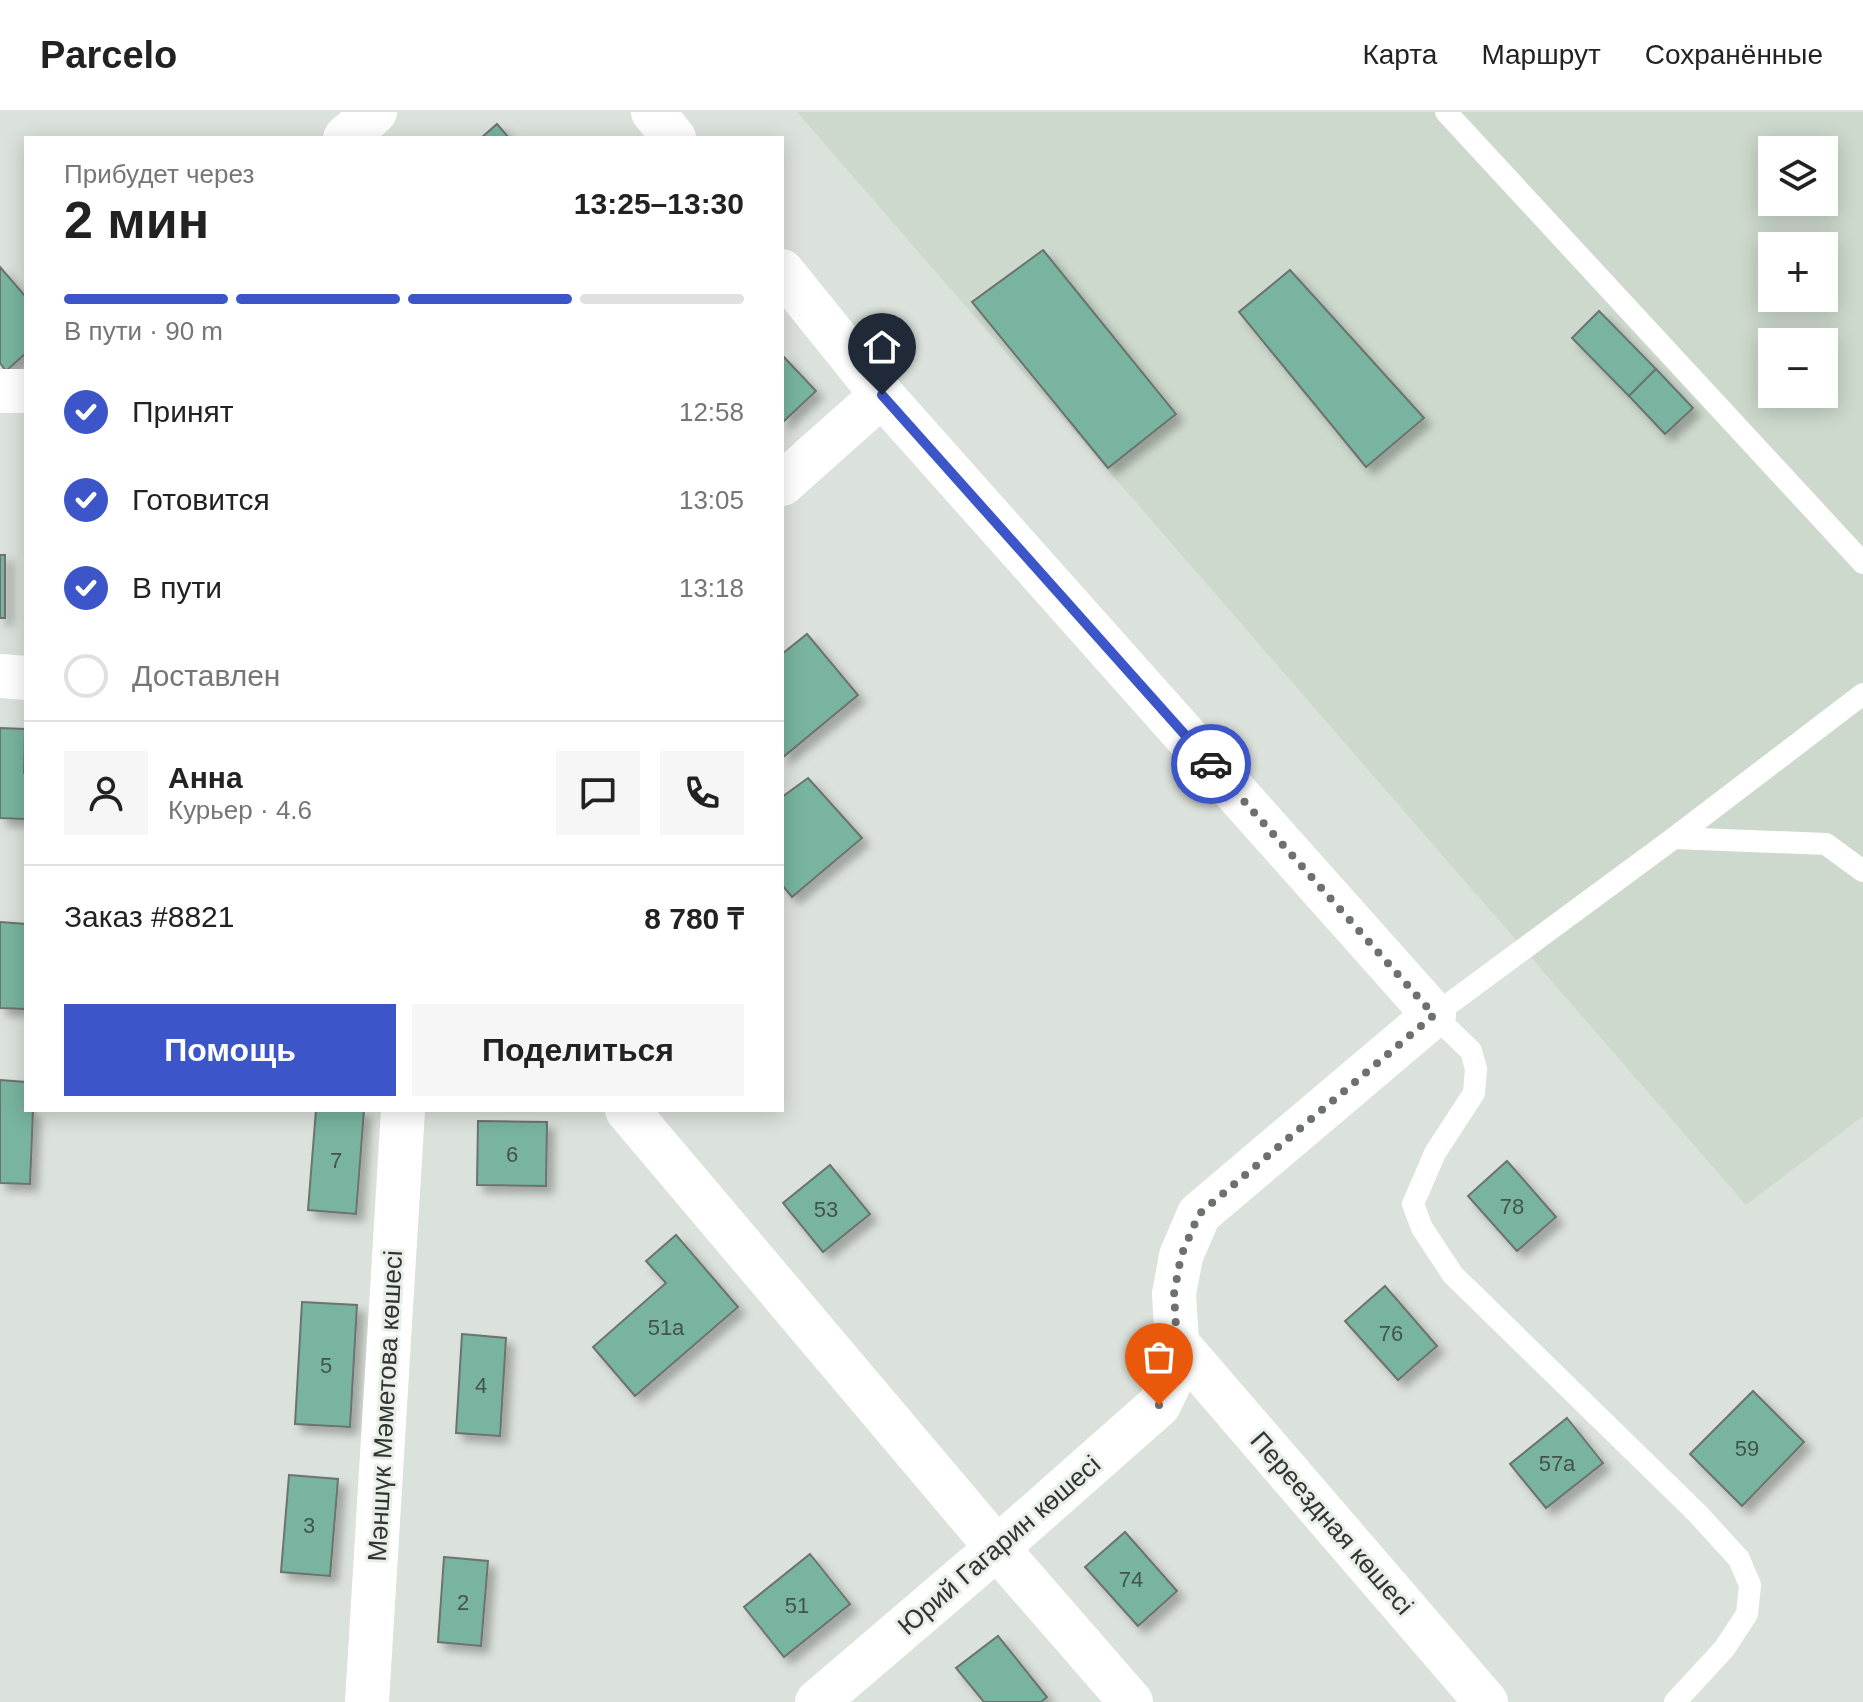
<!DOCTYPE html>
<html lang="ru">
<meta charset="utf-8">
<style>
body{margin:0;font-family:Helvetica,sans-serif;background:#f6f6f6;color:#222;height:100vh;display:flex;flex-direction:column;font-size:30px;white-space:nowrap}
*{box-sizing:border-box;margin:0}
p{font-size:26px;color:#767676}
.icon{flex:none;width:44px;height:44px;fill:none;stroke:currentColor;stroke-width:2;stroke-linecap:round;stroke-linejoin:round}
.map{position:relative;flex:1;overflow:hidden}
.drawer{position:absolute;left:24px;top:24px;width:760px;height:976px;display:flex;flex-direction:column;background:#fff;border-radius:0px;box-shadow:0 4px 20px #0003}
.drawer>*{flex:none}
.tools{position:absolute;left:1758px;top:24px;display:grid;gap:16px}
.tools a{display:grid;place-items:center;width:80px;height:80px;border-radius:0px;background:#fff;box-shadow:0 4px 20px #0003;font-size:40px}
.pin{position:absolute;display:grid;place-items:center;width:68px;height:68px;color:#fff;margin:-82px -34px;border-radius:50% 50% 50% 0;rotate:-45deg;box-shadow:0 0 8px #0007}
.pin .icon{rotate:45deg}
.courier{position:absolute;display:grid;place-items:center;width:80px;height:80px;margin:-40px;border:6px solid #3c56c9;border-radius:50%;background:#fff;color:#222;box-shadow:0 2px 10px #0007}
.headline em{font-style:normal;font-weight:600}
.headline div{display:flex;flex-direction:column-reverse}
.headline{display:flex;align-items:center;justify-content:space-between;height:136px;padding:0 40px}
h1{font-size:52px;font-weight:600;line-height:60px}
.bar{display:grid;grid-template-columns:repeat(4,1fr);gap:12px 8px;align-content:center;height:96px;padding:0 40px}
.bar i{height:10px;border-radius:6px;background:#e0e0e0}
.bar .selected{background:#3c56c9}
.bar p{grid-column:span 4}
.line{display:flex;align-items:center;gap:20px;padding:0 40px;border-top:2px solid #e0e0e0}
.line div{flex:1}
.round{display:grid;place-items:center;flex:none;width:84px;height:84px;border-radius:0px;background:#f6f6f6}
ol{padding:0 40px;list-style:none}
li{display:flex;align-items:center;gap:24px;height:88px}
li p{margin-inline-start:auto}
li .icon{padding:8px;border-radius:50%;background:#3c56c9;color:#fff;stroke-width:4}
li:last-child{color:#767676}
li i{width:44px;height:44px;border:4px solid #e0e0e0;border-radius:50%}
.button{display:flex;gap:16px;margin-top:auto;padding:16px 40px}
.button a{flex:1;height:92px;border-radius:0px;background:#3c56c9;color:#fff;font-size:32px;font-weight:600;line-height:92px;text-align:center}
.button a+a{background:#f6f6f6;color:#222}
header{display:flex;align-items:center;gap:48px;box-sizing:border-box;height:112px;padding:0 40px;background:#fff;border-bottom:2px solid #e0e0e0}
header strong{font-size:38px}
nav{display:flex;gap:44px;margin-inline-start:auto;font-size:28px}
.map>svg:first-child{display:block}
</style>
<header>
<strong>Parcelo</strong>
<nav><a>Карта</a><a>Маршрут</a><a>Сохранённые</a></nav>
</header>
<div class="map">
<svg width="1863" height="1590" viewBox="0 0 1863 1590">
<defs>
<filter id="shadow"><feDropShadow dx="7" dy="7" stdDeviation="4" flood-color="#0004"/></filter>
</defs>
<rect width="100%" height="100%" fill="#dbe1db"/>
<!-- built -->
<path fill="#cdd9cd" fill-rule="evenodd" d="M797,0H1863V1004L1746,1093ZM1772,38H1824V90H1772ZM1772,134H1824V186H1772ZM1772,230H1824V282H1772Z"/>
<!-- building -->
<g fill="#78b49f" stroke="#6c7370" stroke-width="2" filter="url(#shadow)">
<path d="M497,12L509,26H481Z"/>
<path d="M1043,138L1176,302L1108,356L972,190Z"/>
<path d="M0,155L26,185V241L6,259L0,251Z"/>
<path d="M1290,158L1424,306L1366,355L1239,200Z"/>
<path d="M1599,199L1656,257L1629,284L1572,226Z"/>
<path d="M782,243L816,279L782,311Z"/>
<path d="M1656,257L1693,296L1665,322L1629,284Z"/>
<rect x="0" y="443" width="5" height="63"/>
<path d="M807,522L858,583L782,646V542Z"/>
<path d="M0,616L25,617L24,661H26V707L0,706Z"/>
<path d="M808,666L862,726L792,785L782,773V685Z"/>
<path d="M0,810L26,812V897L0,896Z"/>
<path d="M0,968L26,970V998H33L30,1072L0,1071Z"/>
<path d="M316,998H364L356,1102L308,1098Z"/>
<path d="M478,1009L547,1010L546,1074L477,1073Z"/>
<path d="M1507,1049L1556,1105L1517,1139L1468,1084Z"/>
<path d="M830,1053L870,1102L823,1140L783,1091Z"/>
<path d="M676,1123L738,1195L635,1284L593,1235L666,1171L646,1149Z"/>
<path d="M1385,1174L1437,1234L1398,1268L1345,1209Z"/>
<path d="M302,1190L357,1193L350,1315L295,1312Z"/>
<path d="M462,1222L506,1226L500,1324L456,1321Z"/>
<path d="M1753,1279L1804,1330L1742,1394L1690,1342Z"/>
<path d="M1567,1306L1603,1351L1546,1396L1510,1352Z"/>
<path d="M289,1363L338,1367L330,1464L281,1460Z"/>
<path d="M1125,1420L1177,1479L1138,1514L1085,1455Z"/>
<path d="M810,1442L850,1492L784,1545L744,1495Z"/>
<path d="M444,1445L488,1449L481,1534L438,1530Z"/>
<path d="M998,1524L1047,1585L1041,1590H984L956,1556Z"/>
</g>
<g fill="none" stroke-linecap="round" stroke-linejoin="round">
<!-- service -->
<g stroke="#fff" stroke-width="22">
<path d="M1446,0L1863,451"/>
<path d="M1674,726L1826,732L1863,759"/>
<path d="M1675,1590L1724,1537L1747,1502L1750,1473L1739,1447L1697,1401L1453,1163L1422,1116L1413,1092L1435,1041L1474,981L1476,957L1471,939L1434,903L1674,726L1863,582"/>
</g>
<!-- minor -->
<g stroke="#fff" stroke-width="44">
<path d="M653,0L674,26"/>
<path d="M345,26L375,0"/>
<path d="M782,159L882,283L1434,903L1199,1102L1181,1144L1174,1182L1177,1231L1172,1266L1159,1293L997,1436L817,1590"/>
<path d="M0,279H26"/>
<path d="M782,372L882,283"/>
<path d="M0,564L26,566"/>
<path d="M627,998L997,1436L1131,1590"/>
<path d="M1177,1231L1486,1590"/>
<path d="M367,1590L403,998"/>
</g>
</g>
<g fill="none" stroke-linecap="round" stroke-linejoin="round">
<!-- done -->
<path stroke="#6d716d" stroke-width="8" stroke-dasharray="0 14.4" d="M1159,1293L1172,1266L1177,1231L1174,1182L1181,1144L1199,1102L1434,903L1211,652"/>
<!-- route -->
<path stroke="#3c56c9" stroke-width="10" d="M882,283L1211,652"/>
</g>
<g text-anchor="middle" stroke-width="6" stroke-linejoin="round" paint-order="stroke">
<!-- number labels -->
<g font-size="22" fill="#44544d">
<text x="512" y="1050">6</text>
<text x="336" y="1056">7</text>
<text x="1512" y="1102">78</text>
<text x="826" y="1105">53</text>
<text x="666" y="1223">51а</text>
<text x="1391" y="1229">76</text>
<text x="326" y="1261">5</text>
<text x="481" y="1281">4</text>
<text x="1747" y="1344">59</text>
<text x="1557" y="1359">57а</text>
<text x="309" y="1421">3</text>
<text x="1131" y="1475">74</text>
<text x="463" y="1498">2</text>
<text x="797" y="1501">51</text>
</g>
<!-- street labels -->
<g font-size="26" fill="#323432" stroke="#e8efe8">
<text transform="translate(385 1294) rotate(-87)" y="9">Мәншүк Мәметова көшесі</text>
<text transform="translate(1332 1411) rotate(49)" y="9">Переездная көшесі</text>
<text transform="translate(999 1433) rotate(-41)" y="9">Юрий Гагарин көшесі</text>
</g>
</g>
</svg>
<div class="tools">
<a><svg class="icon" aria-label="layers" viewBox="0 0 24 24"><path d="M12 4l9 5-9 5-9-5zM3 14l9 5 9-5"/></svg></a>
<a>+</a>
<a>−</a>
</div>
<div class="pin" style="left:1159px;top:1293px;background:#ea580c"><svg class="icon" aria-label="bag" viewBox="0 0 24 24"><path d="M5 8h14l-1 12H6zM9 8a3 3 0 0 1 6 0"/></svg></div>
<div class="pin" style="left:882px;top:283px;background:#1f2937"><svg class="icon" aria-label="home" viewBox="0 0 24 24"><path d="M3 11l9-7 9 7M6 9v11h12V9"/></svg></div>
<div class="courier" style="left:1211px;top:652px"><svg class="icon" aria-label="car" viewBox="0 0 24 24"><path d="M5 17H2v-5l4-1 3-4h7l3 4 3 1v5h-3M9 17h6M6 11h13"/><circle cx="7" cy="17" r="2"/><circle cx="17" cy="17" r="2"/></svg></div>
<section class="drawer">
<div class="headline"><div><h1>2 мин</h1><p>Прибудет через</p></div><em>13:25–13:30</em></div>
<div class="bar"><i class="selected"></i><i class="selected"></i><i class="selected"></i><i></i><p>В пути · 90 m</p></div>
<ol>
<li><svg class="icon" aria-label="check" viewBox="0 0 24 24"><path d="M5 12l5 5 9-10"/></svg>Принят<p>12:58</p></li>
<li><svg class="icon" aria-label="check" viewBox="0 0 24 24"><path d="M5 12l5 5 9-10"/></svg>Готовится<p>13:05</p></li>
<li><svg class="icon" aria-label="check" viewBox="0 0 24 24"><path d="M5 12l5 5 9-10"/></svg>В пути<p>13:18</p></li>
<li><i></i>Доставлен</li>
</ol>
<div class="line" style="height:144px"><a class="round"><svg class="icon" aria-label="person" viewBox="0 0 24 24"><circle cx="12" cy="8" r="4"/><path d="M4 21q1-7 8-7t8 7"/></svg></a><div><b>Анна</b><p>Курьер · 4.6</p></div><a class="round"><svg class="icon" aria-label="chat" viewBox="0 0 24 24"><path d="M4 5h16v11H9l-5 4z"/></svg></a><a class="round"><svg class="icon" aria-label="phone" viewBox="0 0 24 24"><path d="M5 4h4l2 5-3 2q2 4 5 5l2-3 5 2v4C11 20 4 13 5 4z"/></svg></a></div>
<div class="line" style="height:104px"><div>Заказ #8821</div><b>8 780 ₸</b></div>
<div class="button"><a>Помощь</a><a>Поделиться</a></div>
</section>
</div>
